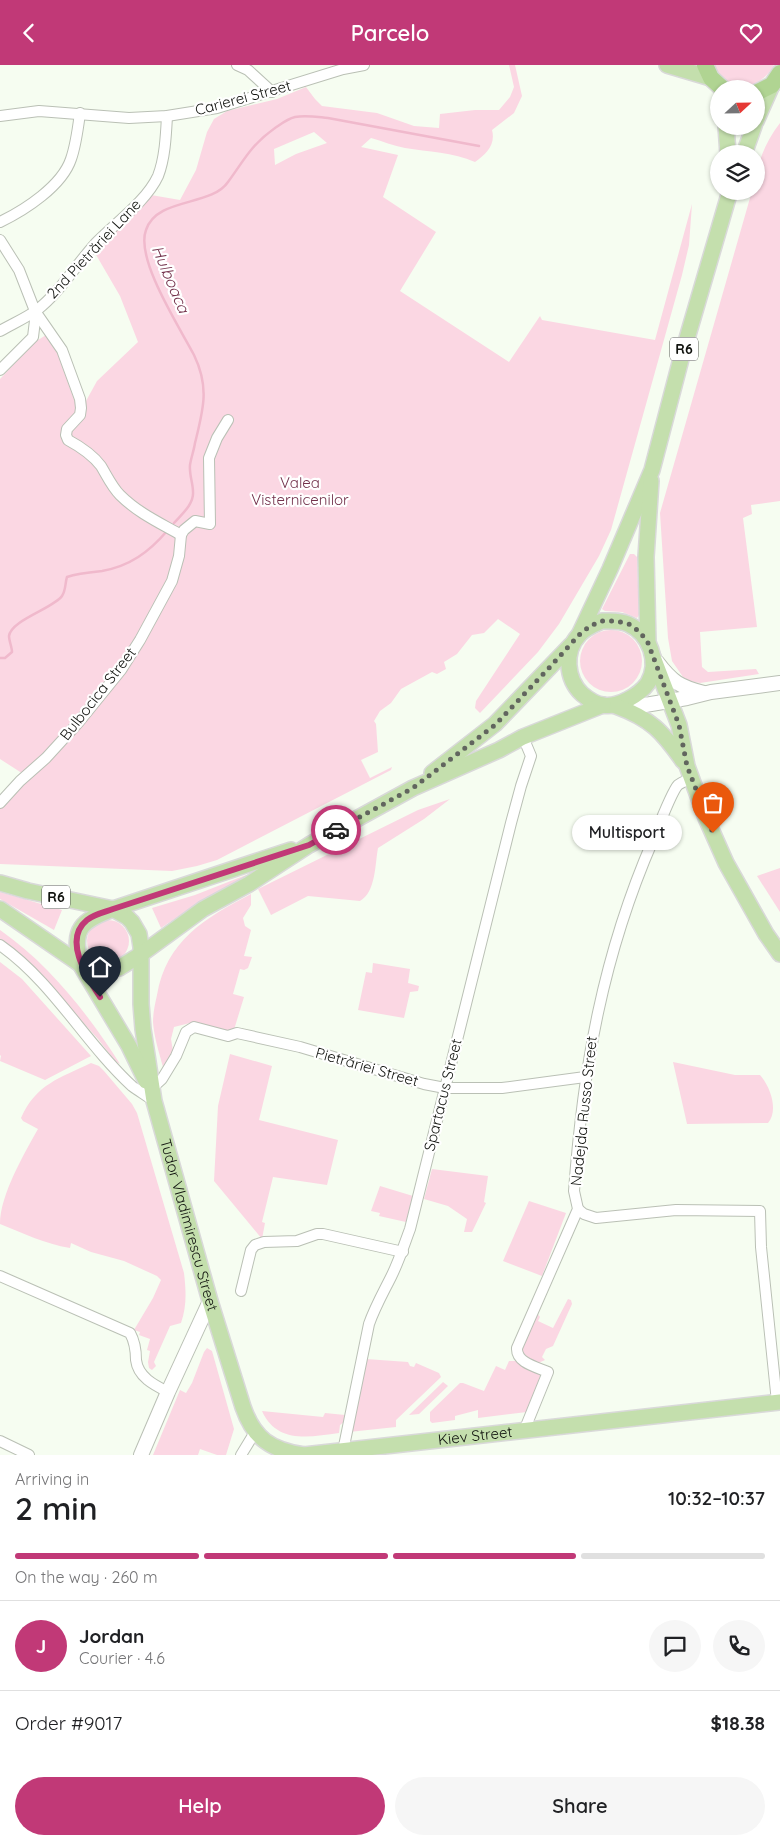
<!DOCTYPE html>
<meta charset="utf-8">
<style>
body{margin:0;font-family:Quicksand,sans-serif;background:#f6f6f6;color:#202124;height:100vh;display:flex;flex-direction:column;font-size:19px;white-space:nowrap}
*{box-sizing:border-box;margin:0}
p{font-size:16px;color:#757577}
.icon{flex:none;width:28px;height:28px;fill:none;stroke:currentColor;stroke-width:2;stroke-linecap:round;stroke-linejoin:round}
.map{position:relative;height:1390px;overflow:hidden}
.drawer{display:flex;flex-direction:column;background:#fff;flex:1}
.drawer>*{flex:none}
.needle{width:32px;rotate:68deg}
.tools{position:absolute;left:710px;top:15px;display:grid;gap:10px}
.tools a{display:grid;place-items:center;width:55px;height:55px;border-radius:50%;background:#fff;box-shadow:0 1px 4px #0004;font-size:25px}
.pin{position:absolute;display:grid;place-items:center;width:42px;height:42px;color:#fff;margin:-51px -21px;border-radius:50% 50% 50% 0;rotate:-45deg;box-shadow:0 0 5px #0007}
.pin .icon{rotate:45deg}
.courier{position:absolute;display:grid;place-items:center;width:50px;height:50px;margin:-25px;border:4px solid #c13977;border-radius:50%;background:#fff;color:#222;box-shadow:0 1px 6px #0007}
.bubble{position:absolute;height:35px;border-radius:18px;background:#fff;box-shadow:0 1px 4px #0004;font-size:16px;font-weight:600;line-height:35px;text-align:center}
.head em{font-style:normal;font-weight:600}
.head div{display:flex;flex-direction:column-reverse}
.head{display:flex;align-items:center;justify-content:space-between;height:85px;padding:0 15px}
h1{font-size:32px;font-weight:600;line-height:38px}
.bar{display:grid;grid-template-columns:repeat(4,1fr);gap:8px 5px;align-content:center;height:60px;padding:0 15px}
.bar i{height:6px;border-radius:4px;background:#e0e0e0}
.bar .active{background:#c13977}
.bar p{grid-column:span 4}
.line{display:flex;align-items:center;gap:12px;padding:0 15px;border-top:1px solid #e0e0e0}
.line div{flex:1}
.round{display:grid;place-items:center;flex:none;width:52px;height:52px;border-radius:26px;background:#f6f6f6}
.action{display:flex;gap:10px;margin-top:auto;padding:10px 15px}
.action a{flex:1;height:58px;border-radius:30px;background:#c13977;color:#fff;font-size:20px;font-weight:600;line-height:58px;text-align:center}
.action a+a{background:#f6f6f6;color:#202124}
header{display:flex;justify-content:space-between;align-items:center;height:65px;padding:0 15px;background:#c13977;color:#fff;font-size:22px;font-weight:600}
.map>svg:first-child{display:block}
</style>
<header><svg class="icon" aria-label="back" viewBox="0 0 24 24"><path d="M15 5l-7 7 7 7"/></svg>Parcelo<svg class="icon" aria-label="heart" viewBox="0 0 24 24"><path d="M12 20l-8-8c-3-5 5-10 8-4 3-6 11-1 8 4z"/></svg></header>
<div class="map">
<svg width="780" height="1390" viewBox="0 0 780 1390">
<rect width="100%" height="100%" fill="#f6fdf1"/>
<!-- green -->
<g fill="#fbd7e3" fill-rule="evenodd">
<path d="M509,0H515L522,31L514,48L492,65C496,80 486,89 475,97C453,87 428,87 405,83C394,81 382,76 371,73L361,82L398,90L383,132L436,167L400,226L509,297L540,251L542,255L655,275L692,139L689,180L682,210L611,465L599,491L559,559L538,587L480,648L475,643L476,636L520,569L498,554L484,568L472,570L457,589L444,597L446,604L437,609L432,607L401,624L391,638L380,646L374,656L376,659L378,687L361,695L370,713L392,702L391,705L217,795L197,801L172,806L0,799V743L11,729L28,712L0,694V314L35,277L46,270L53,276L76,340L86,336L97,316L138,277L120,231L95,188L151,130L180,135L196,105L207,67L214,54L227,46L277,34L306,22L315,34L322,41L377,48L414,61L439,63L440,49L475,45H499L510,32L514,22ZM314,67L327,78L296,89L275,100L274,84Z"/>
<path d="M714,0H774C760,26 727,30 714,0Z"/>
<path d="M780,58V436L751,440L752,449L743,453L757,562L700,567L702,602L708,607L756,604L759,609L700,618L690,616L683,612L672,596L668,573L660,448L752,126H756C756,99 764,79 780,58Z"/>
<path d="M630,489H634L637,492L639,550L637,553L622,547L605,546L602,544Z"/>
<circle cx="611" cy="596" r="31"/>
<path d="M450,734L424,754L378,783C375,799 376,827 360,836L308,831L271,850L258,824L418,745Z"/>
<path d="M780,803V847L757,811Z"/>
<path d="M246,810L247,812L198,838L161,863L152,843L195,830Z"/>
<path d="M0,827L62,845L54,865L0,834Z"/>
<path d="M251,829V840L243,853L245,861L251,865L244,891L252,892L248,903L244,905L240,904L233,929L244,932L233,968L190,958L174,962L171,974L173,986L163,1002C159,987 154,972 153,957C153,948 155,939 157,930C166,876 205,853 251,829Z"/>
<circle cx="108" cy="876" r="21"/>
<path d="M0,865C49,899 88,949 120,999L115,996L98,974L34,903L0,875Z"/>
<path d="M0,897L22,914L91,991L45,1015L0,996L1,991L0,990Z"/>
<path d="M373,898L410,904L408,918L419,921L418,926L410,927L404,953L358,945L366,907L372,908Z"/>
<path d="M230,989L272,1001L259,1055L338,1075L327,1120L273,1112L262,1157L265,1158L262,1174L214,1116L218,1041Z"/>
<path d="M673,997L735,1010H760C770,1021 779,1045 768,1058L687,1059Z"/>
<path d="M91,998L99,1001L104,1006L132,1039L137,1048L184,1208C186,1225 187,1241 181,1258L170,1261L154,1297L156,1301L152,1305L149,1303L148,1297L150,1286L147,1285L150,1274L139,1270L140,1267L134,1265L153,1233L161,1215L157,1211L124,1196L91,1187L71,1178L70,1183C45,1179 23,1168 0,1159C0,1130 24,1089 38,1064L23,1056L21,1053C36,1019 60,1013 91,998Z"/>
<path d="M432,1104L488,1111L484,1137L486,1138L472,1167H464L467,1154L448,1141L424,1134Z"/>
<path d="M380,1121L413,1131L406,1157L379,1151L380,1148L371,1146Z"/>
<path d="M529,1136L566,1148L542,1211L503,1196Z"/>
<path d="M568,1234L571,1235L572,1239L553,1281L546,1284L542,1292L545,1295L536,1299L519,1291L537,1248L540,1252L538,1256L553,1263Z"/>
<path d="M207,1283L212,1286L234,1364L226,1390H217L200,1384L198,1390H153L180,1325L186,1328L192,1318L204,1287Z"/>
<path d="M366,1294L408,1297L410,1301L414,1302L416,1298L439,1308L441,1312L396,1355V1362L349,1367Z"/>
<path d="M509,1296H518L541,1309L527,1347L478,1353V1345L455,1351V1355L432,1358L430,1356V1347L460,1318H463L484,1326L496,1301L505,1305Z"/>
<path d="M443,1317L448,1321L419,1349L409,1350Z"/>
<path d="M262,1346L323,1352L325,1348L345,1350L344,1357L340,1360L339,1368C309,1372 277,1379 262,1346Z"/>
</g>
<g fill="none" stroke-linecap="round" stroke-linejoin="round">
<!-- stream -->
<g stroke="#f0b9cc" stroke-width="2.5">
<path d="M174,458C182,449 194,439 193,427C193,418 189,409 190,400C191,393 194,385 195,378C203,345 210,323 194,290C180,263 135,194 146,165C157,132 211,142 228,117C245,94 250,81 275,63C281,59 287,54 295,52C306,50 317,52 328,53L479,81"/>
<path d="M0,593H5L12,587C12,582 9,576 9,571C11,555 54,543 62,531C66,525 65,518 67,512C78,508 91,507 102,506C130,501 149,487 167,466"/>
</g>
<!-- minor casing -->
<g stroke="#bac0b5" stroke-width="12">
<g id="minor">
<path d="M237,0L248,5L272,27"/>
<path d="M0,51L39,46L129,53L167,51L217,43L343,4L364,0"/>
<path d="M0,157C25,145 62,121 71,94C76,80 78,63 80,48"/>
<path d="M0,175L19,205L35,246L62,285L80,334L81,343L80,350L67,364L66,370L68,375C81,382 92,389 101,401C107,411 112,422 120,430C138,448 160,458 181,470"/>
<path d="M0,266C12,259 26,253 37,245C60,227 76,200 95,179C114,159 146,137 158,111C165,93 166,70 167,51"/>
<path d="M0,305L33,272L36,247"/>
<path d="M0,738L20,716L46,693L78,658L121,605L140,575L172,516L179,491L181,470L184,465L195,456L210,459L209,393L217,373L228,355"/>
<path d="M0,880C53,917 85,978 132,1021C139,1026 147,1031 154,1036"/>
<path d="M152,1023L162,1014L176,991L186,967L194,962L228,971L237,968L300,982L424,1019L445,1023H502L585,1012"/>
<path d="M578,1144L584,1149L596,1153L676,1145L760,1146L761,1182L777,1337"/>
<path d="M0,1211L130,1268C135,1277 136,1285 136,1295C138,1312 154,1320 168,1327"/>
<path d="M241,1226L251,1185L255,1180L264,1177L297,1176L317,1169H323L403,1187"/>
<path d="M524,1366L548,1307C537,1302 516,1298 517,1283L578,1144L574,1126C583,1002 603,890 653,775C657,765 672,726 678,720C682,717 688,715 692,713"/>
<path d="M0,1376L29,1390"/>
<path d="M343,1386L369,1259C375,1242 383,1228 391,1212C399,1196 404,1180 410,1164L511,758L521,721L531,691L523,672"/>
<path d="M241,1390L255,1367"/>
</g>
</g>
<!-- secondary casing -->
<g stroke="#bac0b5" stroke-width="16">
<g id="secondary">
<path d="M657,597C672,617 680,622 704,628"/>
<path d="M616,641L645,640L687,633L711,627L780,618"/>
<path d="M141,1390L168,1327L210,1236"/>
</g>
</g>
<!-- primary casing -->
<g stroke="#d9d9d9" stroke-width="18">
<g id="primary">
<path d="M667,0L711,13"/>
<path d="M756,56L772,20"/>
<path d="M726,61L728,89"/>
<path d="M744,89L754,61"/>
<path d="M602,556C611,556 620,555 628,559C650,569 660,597 648,618C643,625 635,631 627,635C610,644 597,642 582,629C566,614 564,586 579,570C585,563 593,560 602,556Z"/>
<path d="M579,570L610,504L652,405L681,294L730,126"/>
<path d="M648,578L646,492L651,416"/>
<path d="M653,592L679,660L687,701L706,753L726,798L766,869L780,889"/>
<path d="M616,641C651,654 662,666 683,696"/>
<path d="M432,708L495,659L571,580"/>
<path id="s1" d="M0,818L28,826L113,844L127,852L132,857L139,869L141,882V939L143,964L154,1036L210,1236L243,1342C254,1374 271,1385 304,1390L780,1337"/>
<path d="M0,844L80,899L106,905L119,903L140,890L203,844L249,819L309,780L413,723L499,685L523,672L603,640"/>
<path d="M146,1016L129,981L80,899C72,863 81,856 113,844L291,785"/>
</g>
</g>
<!-- trunk casing -->
<g stroke="#d9d9d9" stroke-width="19">
<g id="trunk">
<path d="M705,0L711,13L723,24"/>
<path d="M756,28L772,20L780,8"/>
</g>
</g>
<!-- minor -->
<use href="#minor" stroke="#fff" stroke-width="10"/>
<!-- secondary -->
<use href="#secondary" stroke="#fff" stroke-width="14"/>
<!-- primary -->
<use href="#primary" stroke="#c4dfad" stroke-width="15"/>
<!-- trunk -->
<use href="#trunk" stroke="#b0d492" stroke-width="16"/>
</g>
<g fill="none" stroke-linecap="round" stroke-linejoin="round">
<!-- done -->
<path stroke="#61655e" stroke-width="5" stroke-dasharray="0 9" d="M336,765L413,723L495,660L548,604L579,570L590,561L602,556H616L629,559L640,567L648,578L679,660L687,701L713,768"/>
<!-- route -->
<path stroke="#c13977" stroke-width="6" d="M100,932C88,913 62,875 87,855C94,849 105,847 113,844L309,780L336,765"/>
</g>
<g text-anchor="middle" stroke-width="4.5" stroke-linejoin="round" paint-order="stroke">
<!-- shield labels -->
<g fill="#fff" stroke="#585a57" stroke-width="1">
<rect x="670" y="272.5" width="28" height="23" rx="4"/>
<rect x="42" y="820.5" width="28" height="23" rx="4"/>
</g>
<g font-size="14" font-weight="bold" fill="#11130f">
<text x="684" y="289">R6</text>
<text x="56" y="837">R6</text>
</g>
<!-- street labels -->
<g font-size="15" fill="#11130f" stroke="#fff">
<text transform="translate(243 33) rotate(-15)" y="5">Carierei Street</text>
<text transform="translate(94 184) rotate(-47)" y="5">2nd Pietrăriei Lane</text>
<text transform="translate(98 629) rotate(-52)" y="5">Bulbocica Street</text>
<text transform="translate(367 1002) rotate(16)" y="5">Pietrăriei Street</text>
<text transform="translate(443 1030) rotate(-76)" y="5">Spartacus Street</text>
<text transform="translate(584 1046) rotate(-84)" y="5">Nadejda Russo Street</text>
<text dy="5" stroke="none"><textPath href="#s1" startOffset="450">Tudor Vladimirescu Street</textPath></text>
<text dy="5" stroke="none"><textPath href="#s1" startOffset="895">Kiev Street</textPath></text>
</g>
<!-- park labels -->
<g font-size="15" fill="#72314b" stroke="#fff">
<text x="300" y="423">Valea<tspan x="300" dy="17">Visternicenilor</tspan></text>
</g>
<!-- water labels -->
<g font-size="16" font-style="italic" fill="#74324c" stroke="#fff">
<text transform="translate(171 214) rotate(67)" y="6">Hulboaca</text>
</g>
</g>
</svg>
<div class="tools">
<a><svg class="needle" viewBox="-14 -14 28 28"><path d="M0-13l5 13h-10z" fill="#e53935"/><path d="M0 13l5-13h-10z" fill="#757577"/></svg></a>
<a><svg class="icon" aria-label="layers" viewBox="0 0 24 24"><path d="M12 4l9 5-9 5-9-5zM3 14l9 5 9-5"/></svg></a>
</div>
<div class="pin" style="left:713px;top:768px;background:#ea580c"><svg class="icon" aria-label="bag" viewBox="0 0 24 24"><path d="M5 8h14l-1 12H6zM9 8a3 3 0 0 1 6 0"/></svg></div>
<div class="pin" style="left:100px;top:932px;background:#1f2937"><svg class="icon" aria-label="home" viewBox="0 0 24 24"><path d="M3 11l9-7 9 7M6 9v11h12V9"/></svg></div>
<div class="courier" style="left:336px;top:765px"><svg class="icon" aria-label="car" viewBox="0 0 24 24"><path d="M5 17H2v-5l4-1 3-4h7l3 4 3 1v5h-3M9 17h6M6 11h13"/><circle cx="7" cy="17" r="2"/><circle cx="17" cy="17" r="2"/></svg></div>
<div class="bubble" style="left:572px;top:750px;width:110px">Multisport</div>
</div>
<section class="drawer">
<div class="head"><div><h1>2 min</h1><p>Arriving in</p></div><em>10:32–10:37</em></div>
<div class="bar"><i class="active"></i><i class="active"></i><i class="active"></i><i></i><p>On the way · 260 m</p></div>
<div class="line" style="height:90px"><b class="round" style="background:#c13977;color:#fff">J</b><div><b>Jordan</b><p>Courier · 4.6</p></div><a class="round"><svg class="icon" aria-label="chat" viewBox="0 0 24 24"><path d="M4 5h16v11H9l-5 4z"/></svg></a><a class="round"><svg class="icon" aria-label="phone" viewBox="0 0 24 24"><path d="M5 4h4l2 5-3 2q2 4 5 5l2-3 5 2v4C11 20 4 13 5 4z"/></svg></a></div>
<div class="line" style="height:65px"><div>Order #9017</div><b>$18.38</b></div>
<div class="action"><a>Help</a><a>Share</a></div>
</section>
